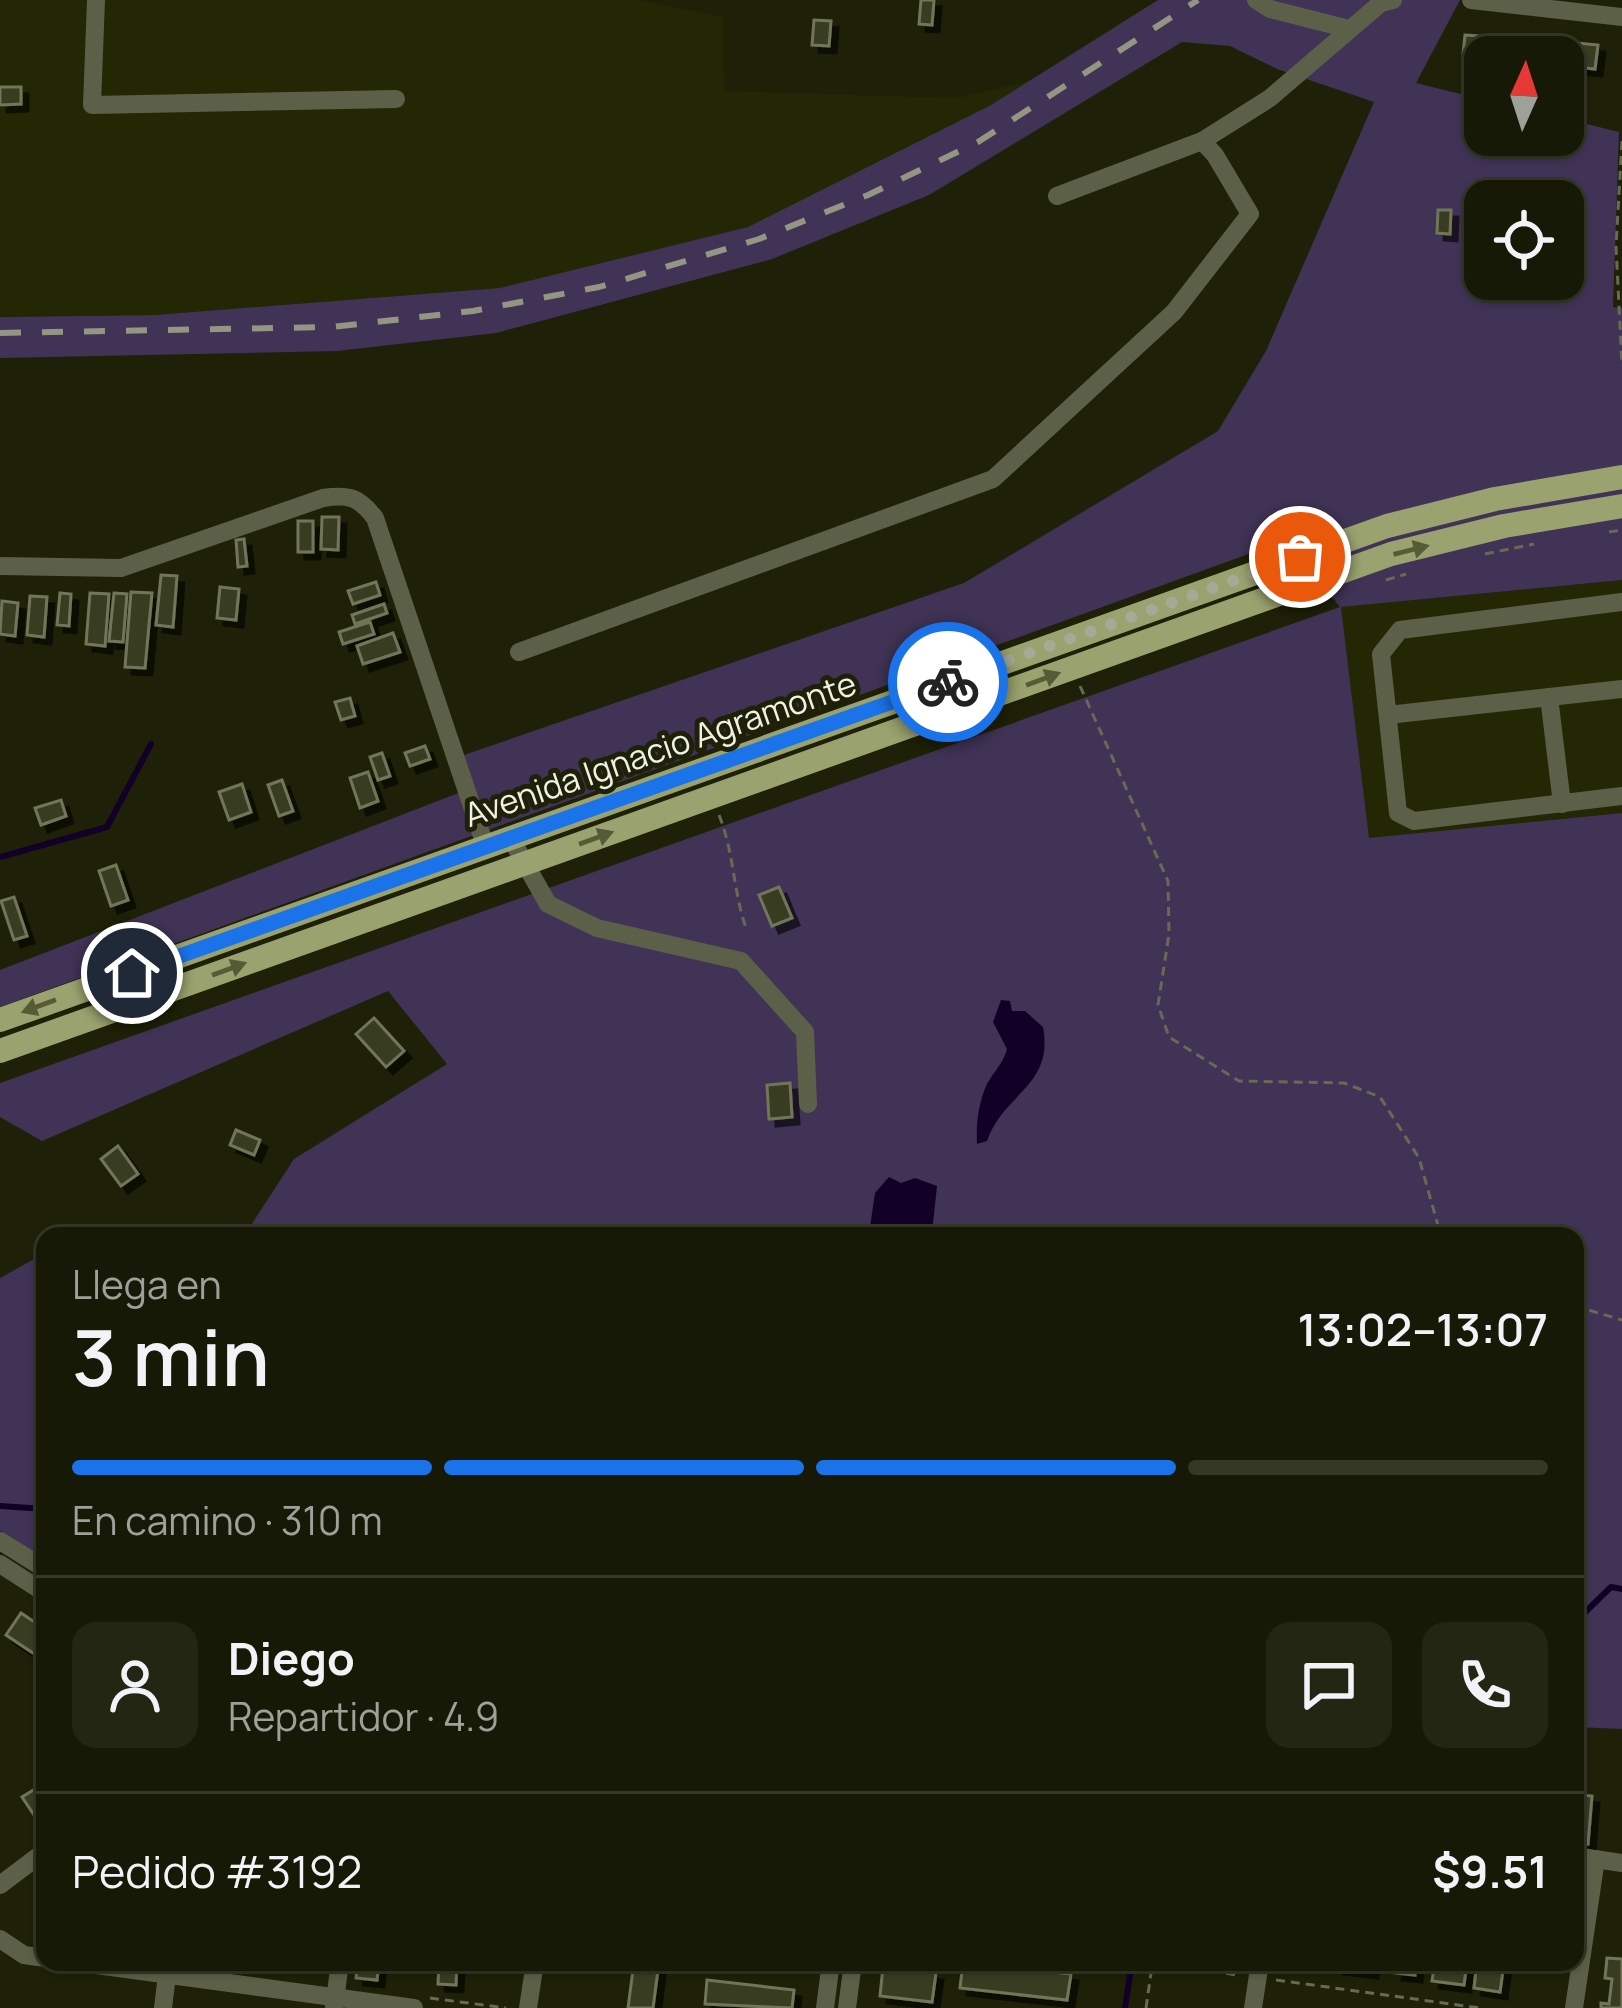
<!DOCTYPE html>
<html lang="es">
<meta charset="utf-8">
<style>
body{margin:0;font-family:Manrope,sans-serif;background:#232613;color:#f1f3f6;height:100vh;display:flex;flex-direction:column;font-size:45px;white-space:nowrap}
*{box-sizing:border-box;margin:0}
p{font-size:39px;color:#9ea09a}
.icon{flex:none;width:66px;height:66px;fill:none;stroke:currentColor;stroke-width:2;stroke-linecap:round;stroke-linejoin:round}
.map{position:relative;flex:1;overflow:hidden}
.panel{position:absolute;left:36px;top:1227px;width:1548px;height:744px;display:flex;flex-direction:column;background:#161905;border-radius:24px;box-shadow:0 3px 9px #0004,0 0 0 3px #353827}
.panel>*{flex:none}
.needle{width:78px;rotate:3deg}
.tools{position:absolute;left:1464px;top:36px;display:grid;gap:24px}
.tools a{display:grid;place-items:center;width:120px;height:120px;border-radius:24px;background:#161905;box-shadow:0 3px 9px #0004,0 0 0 3px #353827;font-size:60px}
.pin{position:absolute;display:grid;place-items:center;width:102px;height:102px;color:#fff;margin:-51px;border:6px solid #fff;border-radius:50%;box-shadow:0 3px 12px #0007}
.courier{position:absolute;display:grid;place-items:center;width:120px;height:120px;margin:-60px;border:9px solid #1a73e8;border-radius:50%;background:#fff;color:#222;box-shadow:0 3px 15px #0007}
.overview em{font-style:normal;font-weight:600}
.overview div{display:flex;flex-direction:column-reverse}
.overview{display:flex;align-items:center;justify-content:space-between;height:204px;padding:0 36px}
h1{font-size:78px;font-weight:600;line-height:90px}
.bar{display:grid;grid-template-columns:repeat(4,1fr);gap:18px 12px;align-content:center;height:144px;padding:0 36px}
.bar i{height:15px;border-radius:9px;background:#353827}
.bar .current{background:#1a73e8}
.bar p{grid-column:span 4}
.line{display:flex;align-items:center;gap:30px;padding:0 36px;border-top:3px solid #353827}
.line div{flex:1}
.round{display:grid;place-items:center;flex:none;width:126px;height:126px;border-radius:24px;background:#232613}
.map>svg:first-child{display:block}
</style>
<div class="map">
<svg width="1622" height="2008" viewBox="0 0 1622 2008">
<defs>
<filter id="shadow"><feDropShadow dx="7" dy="7" stdDeviation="0" flood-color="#0009"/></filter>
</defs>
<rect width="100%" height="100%" fill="#1e2107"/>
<!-- built -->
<g fill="#232704">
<path d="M0,0H638L723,17L724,91L958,98L1032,80L991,105L748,227L501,288L155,315L0,316Z"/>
<path d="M1622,580V813L1369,839L1341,607Z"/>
</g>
<!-- green -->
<g fill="#403355" fill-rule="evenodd">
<path d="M1158,0H1460L1416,83L1485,100V135H1563V118L1619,132L1613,307L1622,308V580L1341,607L1369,838L1622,813V1729L1575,1727V1236H244L294,1159L447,1064L388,991L42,1141L0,1117V1083L1340,607L1287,540L0,1007V970L474,787L464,755L964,583L1218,431L1266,351L1374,102L1277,69L1230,46L1182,42L929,195L772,259L496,333L337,351L0,358V317L155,315L500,288L748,227L991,105ZM1485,201H1563V279H1485Z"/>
<path d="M45,1253V1559L0,1531V1278Z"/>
</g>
<!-- water -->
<g fill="#120027">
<path d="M1001,1000L1010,1001L1012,1011H1025L1043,1027C1054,1087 1003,1093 987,1141L977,1144C976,1123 978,1104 987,1084C994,1071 1003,1064 1007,1049L993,1022Z"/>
<path d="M889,1177L901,1183L915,1178L937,1186L933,1223L926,1236L869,1234L875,1193Z"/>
</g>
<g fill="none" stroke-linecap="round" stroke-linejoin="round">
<!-- stream -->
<g stroke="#120027" stroke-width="6">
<path d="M0,857L107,827L151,744"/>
<path d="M0,1506L45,1509"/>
<path d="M1575,1622L1611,1587L1622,1589"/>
<path d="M1125,2008L1132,1962"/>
</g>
</g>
<!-- building -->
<g fill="#383c21" stroke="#717659" stroke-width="3" filter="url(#shadow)">
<path d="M921,0H934L932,25L919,24Z"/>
<path d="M814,20L831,21L829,46L812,45Z"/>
<path d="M1465,35L1478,36L1477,56L1463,54Z"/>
<path d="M1577,43L1598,45L1595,69L1575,67Z"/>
<path d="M0,87H21V104L0,105Z"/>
<path d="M1438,210H1451L1450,234L1437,233Z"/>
<path d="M322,517H339L338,550L321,549Z"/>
<rect x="298" y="521" width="15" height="31"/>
<path d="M244,539L247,566L238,567L236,540Z"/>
<path d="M161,575L177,576L173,627L156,625Z"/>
<path d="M376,582L380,595L353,604L348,591Z"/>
<path d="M220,587L239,589L236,620L217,618Z"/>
<path d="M131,592L152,593L145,668L125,667Z"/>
<path d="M60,593L71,594L69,626L57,625Z"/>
<path d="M90,593L109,594L105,646L86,644Z"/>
<path d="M114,593L127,594L123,642L109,641Z"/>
<path d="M30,596L47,597L44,637L27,635Z"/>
<path d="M2,601L18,603L15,636L0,634Z"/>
<path d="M384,604L387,613L355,624L352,615Z"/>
<path d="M370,622L374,634L343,644L339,632Z"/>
<path d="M393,633L400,652L363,664L357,646Z"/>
<path d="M350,698L355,716L341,720L335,702Z"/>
<path d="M425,746L430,759L410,766L405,753Z"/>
<path d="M382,753L390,776L378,780L370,757Z"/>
<path d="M368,772L378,801L360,808L350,778Z"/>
<path d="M282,780L293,811L279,816L268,785Z"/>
<path d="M242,784L251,812L229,820L219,792Z"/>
<path d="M61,800L66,816L41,825L35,808Z"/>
<path d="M116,865L128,900L111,906L99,871Z"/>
<path d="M779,887L792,918L772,926L759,895Z"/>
<path d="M14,897L27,936L14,940L1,901Z"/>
<path d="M374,1018L404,1051L386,1067L356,1034Z"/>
<path d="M790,1083L792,1117L769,1119L767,1085Z"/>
<path d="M236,1130L260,1140L254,1155L230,1145Z"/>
<path d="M118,1146L138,1174L121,1186L101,1159Z"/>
<path d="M21,1613L45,1629V1661L6,1635Z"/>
<path d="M45,1783V1808L34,1815L22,1797Z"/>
<path d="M1581,1795L1592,1796L1588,1844L1577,1843Z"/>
<path d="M1607,1958L1622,1959V2008H1601V2003L1609,2004L1612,1979L1605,1978Z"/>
<path d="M358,1962H379L377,1980L356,1978Z"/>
<path d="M439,1962H457L456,1985L438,1984Z"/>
<path d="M634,1962H659L653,2008H628Z"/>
<path d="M1337,1962H1416L1415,1975L1395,1973L1396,1965L1372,1962L1371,1971L1336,1967Z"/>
<path d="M1435,1962H1467L1464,1985L1432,1981Z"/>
<path d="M1477,1962L1504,1963L1500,1992L1474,1988Z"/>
<path d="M963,1963L1071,1974L1067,2000L960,1988Z"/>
<path d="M883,1967L936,1973L932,2002L880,1996Z"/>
<path d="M707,1980L794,1990L792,2008L705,2004Z"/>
</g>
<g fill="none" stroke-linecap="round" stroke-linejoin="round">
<!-- path -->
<g stroke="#676a54" stroke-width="3" stroke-dasharray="9 6" stroke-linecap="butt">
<path d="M1622,141L1616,246L1622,366"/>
<path d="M1609,532L1622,530"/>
<path d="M1485,554L1534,544"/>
<path d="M1386,580L1406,574"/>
<path d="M1080,686L1168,881L1169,934L1158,1005L1169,1037L1239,1081L1344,1083L1380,1097L1419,1158L1441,1236"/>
<path d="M719,815C734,852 733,891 746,928"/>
<path d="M1575,1306L1622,1320"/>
<path d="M1152,1962L1237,1975"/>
<path d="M1276,1980L1480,2008"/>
<path d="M430,1998L506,2008"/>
<path d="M1146,2008L1152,1966"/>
</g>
<!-- minor -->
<g stroke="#5c6048" stroke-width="18">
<path d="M96,0L92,105L396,99"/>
<path d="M1256,0L1270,9L1349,29"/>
<path d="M1471,0L1622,17"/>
<path d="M1057,196L1202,141L1270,98L1381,3L1393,0"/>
<path d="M0,566L121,568L323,498C349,494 359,497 375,518L485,845"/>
<path d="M1622,602L1400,630L1381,654L1398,813L1414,821L1622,796"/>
<path d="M519,652L993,479L1174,312L1250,214L1215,155L1202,141"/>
<path d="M1549,697L1562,804"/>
<path d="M1388,715L1622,689"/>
<path d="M510,837L548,904L597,928L741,961L805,1032L808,1104"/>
<path d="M0,1541L45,1569"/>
<path d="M0,1564L45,1593"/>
<path d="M1575,1856L1622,1863"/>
<path d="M0,1885L45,1851"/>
<path d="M0,1939L24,1955L45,1958"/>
<path d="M74,1962L414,2008"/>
<path d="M163,2008L167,1975"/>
<path d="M334,2008L340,1962"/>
<path d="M528,2008L535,1962"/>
<path d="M825,2008L831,1962"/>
<path d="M847,2008L853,1962"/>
<path d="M1253,2008L1260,1962"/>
<path d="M1574,2008L1596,1859"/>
</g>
<!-- major -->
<g stroke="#9aa26f" stroke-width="24">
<path d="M0,1020L1387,526L1495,499L1622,477"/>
<path d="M0,1051L1391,554L1504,526L1622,506"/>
</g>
<!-- rail -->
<path stroke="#939682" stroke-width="6" stroke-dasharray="21 21" stroke-linecap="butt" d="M0,333L332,327L473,311L599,287L759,239L868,195L978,142L1198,0"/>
</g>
<!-- one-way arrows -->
<defs><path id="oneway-solid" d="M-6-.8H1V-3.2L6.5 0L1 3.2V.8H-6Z" transform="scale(3)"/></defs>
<g fill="#565b36">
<use href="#oneway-solid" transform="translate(1411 550) rotate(-14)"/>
<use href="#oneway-solid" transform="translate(1043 679) rotate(-20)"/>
<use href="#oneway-solid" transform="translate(596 838) rotate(-20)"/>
<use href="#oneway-solid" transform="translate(229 969) rotate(-20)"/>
<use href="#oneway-solid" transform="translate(39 1006) rotate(160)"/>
</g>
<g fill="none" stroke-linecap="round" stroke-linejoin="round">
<!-- done -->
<path stroke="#a6a995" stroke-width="12" stroke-dasharray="0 21.6" d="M948,682L1300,557"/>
<!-- route -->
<path stroke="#1a73e8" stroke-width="15" d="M132,973L948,682"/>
</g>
<g text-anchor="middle" stroke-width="10" stroke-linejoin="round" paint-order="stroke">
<!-- street labels -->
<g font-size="33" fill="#eff2e2" stroke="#1e2107">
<text transform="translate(660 749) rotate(-19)" y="12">Avenida Ignacio Agramonte</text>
</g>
</g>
</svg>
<div class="tools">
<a><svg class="needle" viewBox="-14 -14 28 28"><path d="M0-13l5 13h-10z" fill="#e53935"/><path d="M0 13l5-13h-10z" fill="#9ea09a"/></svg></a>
<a><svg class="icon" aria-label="locate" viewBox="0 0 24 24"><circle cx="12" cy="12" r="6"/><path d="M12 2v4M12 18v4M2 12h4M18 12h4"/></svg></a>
</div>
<div class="pin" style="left:1300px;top:557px;background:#ea580c"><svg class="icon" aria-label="bag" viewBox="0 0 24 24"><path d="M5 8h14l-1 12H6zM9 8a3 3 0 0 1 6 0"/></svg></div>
<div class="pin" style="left:132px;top:973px;background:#1f2937"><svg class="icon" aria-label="home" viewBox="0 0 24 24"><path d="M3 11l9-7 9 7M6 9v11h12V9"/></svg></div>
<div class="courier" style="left:948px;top:682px"><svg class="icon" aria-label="bike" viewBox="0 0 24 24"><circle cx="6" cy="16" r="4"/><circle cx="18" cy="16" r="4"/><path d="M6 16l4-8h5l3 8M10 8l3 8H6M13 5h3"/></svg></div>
<section class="panel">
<div class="overview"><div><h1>3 min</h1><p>Llega en</p></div><em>13:02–13:07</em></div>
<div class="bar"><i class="current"></i><i class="current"></i><i class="current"></i><i></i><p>En camino · 310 m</p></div>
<div class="line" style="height:216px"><a class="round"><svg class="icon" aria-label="person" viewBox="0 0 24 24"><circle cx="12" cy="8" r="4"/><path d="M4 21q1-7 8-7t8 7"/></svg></a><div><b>Diego</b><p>Repartidor · 4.9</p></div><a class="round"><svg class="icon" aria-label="chat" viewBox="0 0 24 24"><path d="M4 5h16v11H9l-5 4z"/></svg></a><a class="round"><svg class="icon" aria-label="phone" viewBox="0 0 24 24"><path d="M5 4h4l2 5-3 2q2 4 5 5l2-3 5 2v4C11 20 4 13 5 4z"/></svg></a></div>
<div class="line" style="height:156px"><div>Pedido #3192</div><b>$9.51</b></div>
</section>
</div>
